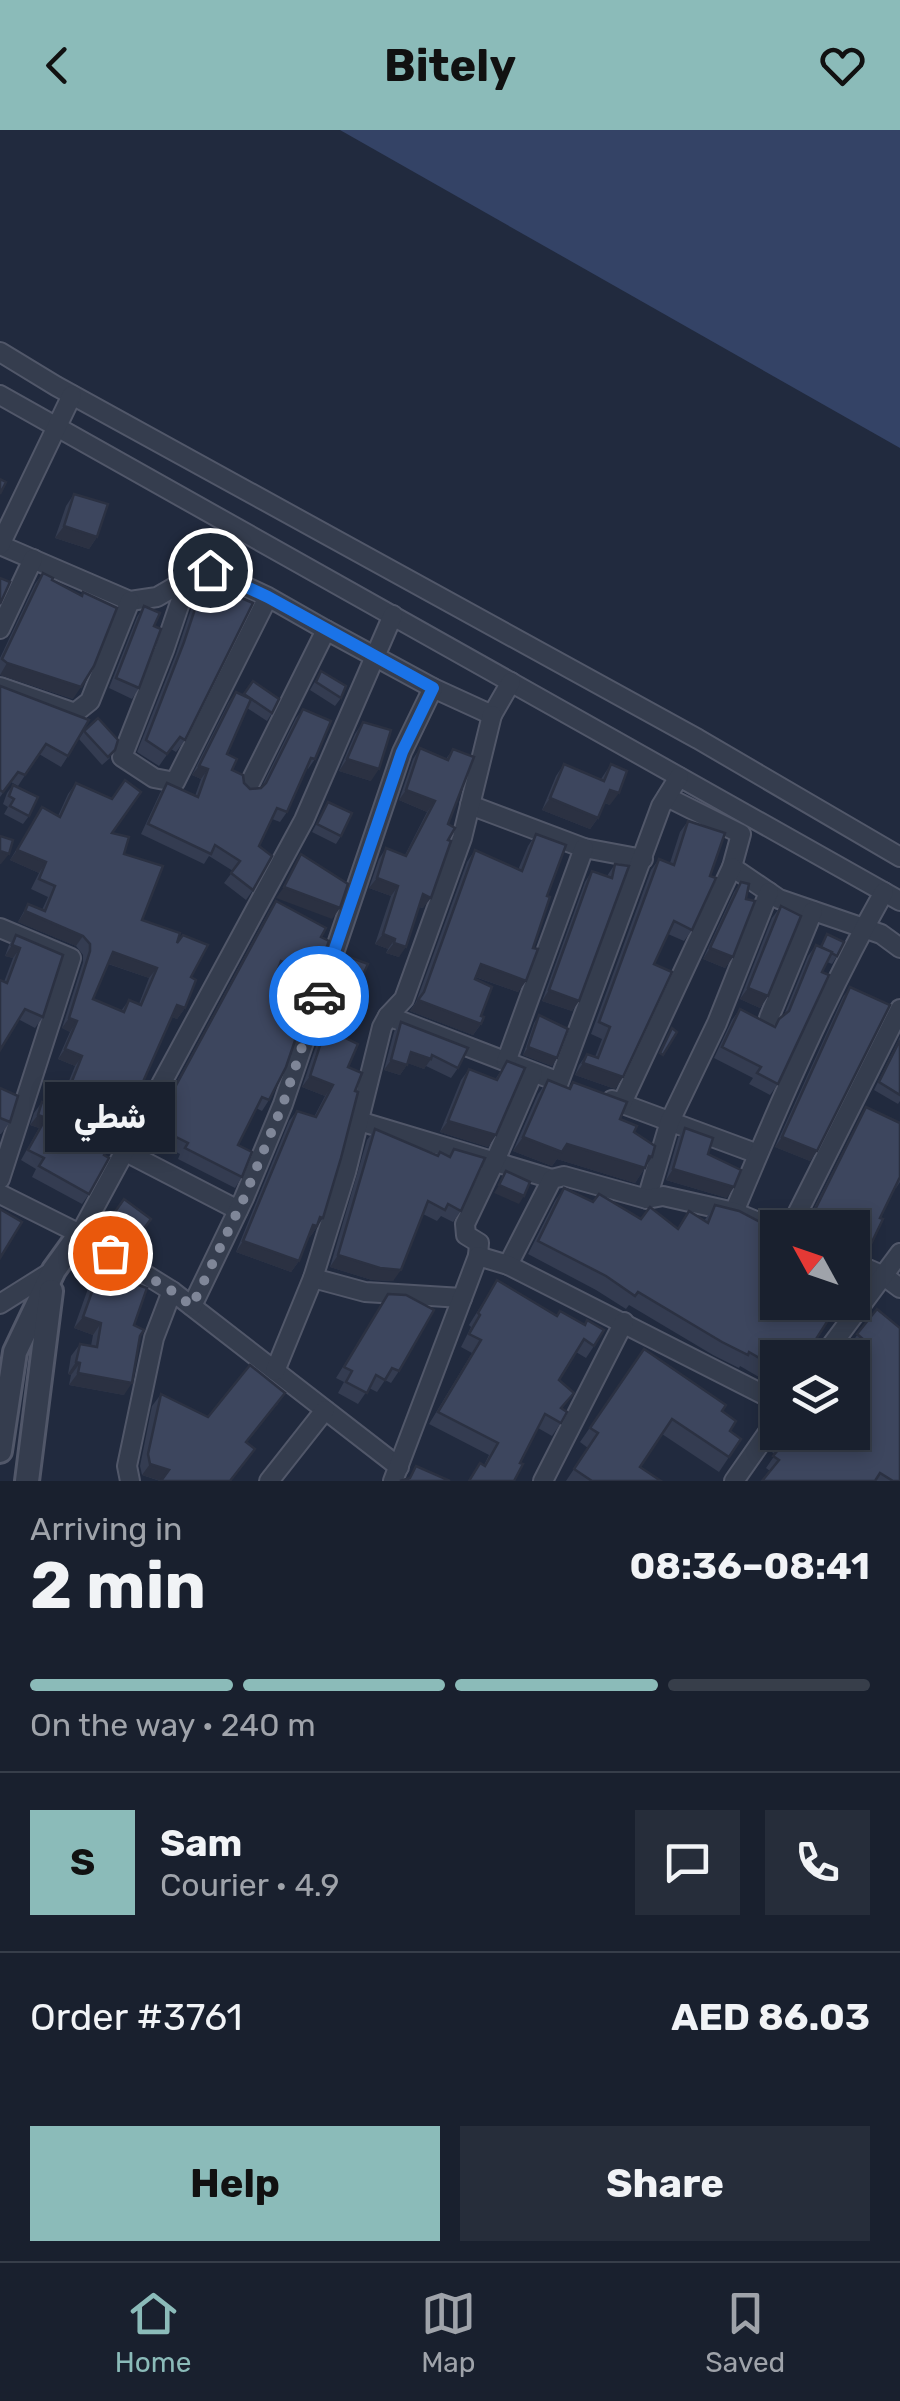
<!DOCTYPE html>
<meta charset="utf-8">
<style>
body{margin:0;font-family:Rubik,Vazirmatn,sans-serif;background:#262d3a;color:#f1f3f6;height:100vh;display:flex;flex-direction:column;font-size:38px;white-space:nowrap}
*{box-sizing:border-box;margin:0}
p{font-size:32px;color:#9fa3aa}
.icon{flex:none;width:55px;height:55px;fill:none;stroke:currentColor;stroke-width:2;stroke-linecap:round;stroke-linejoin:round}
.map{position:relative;height:1351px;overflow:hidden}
.details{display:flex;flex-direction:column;background:#19202e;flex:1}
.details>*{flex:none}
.needle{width:65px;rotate:310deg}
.controls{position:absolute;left:760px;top:1080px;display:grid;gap:20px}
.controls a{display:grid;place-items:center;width:110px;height:110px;border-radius:0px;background:#19202e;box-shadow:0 5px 15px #0003,0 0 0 2px #373e4a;font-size:50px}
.pin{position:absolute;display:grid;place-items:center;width:85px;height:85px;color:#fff;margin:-42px;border:5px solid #fff;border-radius:50%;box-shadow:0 2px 10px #0007}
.courier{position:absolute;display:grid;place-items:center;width:100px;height:100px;margin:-50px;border:8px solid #1a73e8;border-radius:50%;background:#fff;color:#222;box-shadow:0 2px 12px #0007}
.bubble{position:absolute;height:70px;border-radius:0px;background:#19202e;box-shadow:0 5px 15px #0003,0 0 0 2px #373e4a;font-size:32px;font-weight:700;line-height:70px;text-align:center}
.headline em{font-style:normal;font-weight:700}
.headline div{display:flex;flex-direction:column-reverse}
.headline{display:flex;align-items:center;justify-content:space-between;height:170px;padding:0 30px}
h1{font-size:65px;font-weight:700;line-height:75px}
.bar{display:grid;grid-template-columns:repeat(4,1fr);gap:15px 10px;align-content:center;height:120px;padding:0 30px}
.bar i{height:12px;border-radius:8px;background:#373e4a}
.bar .current{background:#8bbbb9}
.bar p{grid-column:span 4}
.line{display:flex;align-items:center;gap:25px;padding:0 30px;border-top:2px solid #373e4a}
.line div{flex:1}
.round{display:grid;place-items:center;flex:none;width:105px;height:105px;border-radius:0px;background:#262d3a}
.action{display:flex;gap:20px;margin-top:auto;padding:20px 30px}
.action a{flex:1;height:115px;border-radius:0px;background:#8bbbb9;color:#111;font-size:40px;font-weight:700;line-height:115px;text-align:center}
.action a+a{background:#262d3a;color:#f1f3f6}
header{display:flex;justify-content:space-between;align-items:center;height:130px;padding:0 30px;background:#8bbbb9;color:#111;font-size:45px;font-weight:700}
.tabs{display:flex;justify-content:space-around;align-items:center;height:140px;border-top:2px solid #373e4a;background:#19202e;font-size:28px;color:#9fa3aa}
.tabs a{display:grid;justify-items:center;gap:5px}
.tabs .current{color:#8bbbb9}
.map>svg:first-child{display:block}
</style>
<header><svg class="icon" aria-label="back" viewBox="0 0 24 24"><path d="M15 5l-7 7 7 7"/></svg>Bitely<svg class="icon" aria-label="heart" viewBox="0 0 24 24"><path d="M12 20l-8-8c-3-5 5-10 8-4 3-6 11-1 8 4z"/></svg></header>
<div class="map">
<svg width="900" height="1351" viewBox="0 0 900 1351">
<rect width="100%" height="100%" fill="#212a3e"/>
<!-- water -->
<path fill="#344366" d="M340,0H900V318Z"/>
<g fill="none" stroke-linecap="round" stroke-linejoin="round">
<!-- minor casing -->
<g stroke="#515769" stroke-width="22">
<g id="minor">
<path d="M0,222L56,256L698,609L900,727"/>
<path d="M0,265L900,771"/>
<path d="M0,415L130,471L157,467L188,449"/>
<path d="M0,415L72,265"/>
<path d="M268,467L175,652L154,648L122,627L164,520L188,449L210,440L268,467L326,500"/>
<path d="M0,499L33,429"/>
<path d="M0,557L75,583L90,571L130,471"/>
<path d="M248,657L326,500L433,558L492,585L511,552"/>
<path d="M667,667L741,704L732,737L779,769L881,804L900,818"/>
<path d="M470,675L584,718L643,729"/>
<path d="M0,798L71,828L0,1049"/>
<path d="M388,886L559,952L661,676L679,647"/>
<path d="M769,888L813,781"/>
<path d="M506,932L584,718"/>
<path d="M612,970L758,1024"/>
<path d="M622,973L732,737"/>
<path d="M359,991L552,1049"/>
<path d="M124,1021L238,1080"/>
<path d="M0,1064L80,1104L172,1161L399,1337"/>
<path d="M647,1069L670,991L717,893L769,762"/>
<path d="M734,1082C779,974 826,865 884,762"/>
<path d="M790,1098L900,879"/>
<path d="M80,1104L304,690L393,485"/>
<path d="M478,1126L479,1113L466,1105L465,1094L495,1031L533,943"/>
<path d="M852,1132L884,1146L900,1158"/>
<path d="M508,1135L552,1049L564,1046L647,1069L663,1066L734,1082L778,1100"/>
<path d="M313,1148L365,1162L462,1168"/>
<path d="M0,1174L54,1140"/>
<path d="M192,1176L244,1068L283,974L402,622L433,558"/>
<path d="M822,1228L900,1123"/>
<path d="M275,1241L313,1148L346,1042L382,897L388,886L404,869L462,708L492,585"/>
<path d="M130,1351L127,1336L154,1208L172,1161"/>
<path d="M269,1351L325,1280"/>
<path d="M393,1351L478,1126L508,1135L778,1272"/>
<path d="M543,1351L624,1192"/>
<path d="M734,1351L778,1288"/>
</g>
</g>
<!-- tertiary casing -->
<g stroke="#515769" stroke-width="28">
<g id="tertiary">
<path d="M0,1321L15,1222L54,1140L80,1104"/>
<path d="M27,1351L51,1161"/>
</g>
</g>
<!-- minor -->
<use href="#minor" stroke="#353d4e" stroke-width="18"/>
<!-- tertiary -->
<use href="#tertiary" stroke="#353d4e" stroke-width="22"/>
</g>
<!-- wall -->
<g fill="#343c51" fill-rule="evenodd">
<path d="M74,364L97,407L89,419L55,408L66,376Z"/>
<path d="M43,443L52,450L73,569L0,545V528L35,454Z"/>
<path d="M204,452L185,610L176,622L171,619L159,636L137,622L176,524L196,464Z"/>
<path d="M144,476L154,496L139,558L132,569L109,558L137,487Z"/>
<path d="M321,541L341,568L335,576L310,560Z"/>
<path d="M253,551L272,583L267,591L247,578L227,624L232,640L250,659L261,658L296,588L303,579L315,629L308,639L307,638L287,682L280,692L272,689L259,716L253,760L246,770L224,753L233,741L209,726L204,734L141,704L160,663L167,653L195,666L201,649L192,645L229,572L236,562L243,565Z"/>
<path d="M0,556L68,626L61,637L39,624L18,656L11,652L0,667Z"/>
<path d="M363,592L371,651L339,641L355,604Z"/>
<path d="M84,601L110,628L102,635L79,609Z"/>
<path d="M420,618L446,629L453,619L448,694V710L423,778L419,777L399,827L386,823L388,819L375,814L391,766L369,758L379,729L386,718L405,725L427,682L399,670L413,629Z"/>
<path d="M564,634L601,649L611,634L610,675L604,673L598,688L590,699L542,680L556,646Z"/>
<path d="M76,653L112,703L124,724L142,790L177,813L191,847L185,878L177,889L172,887L135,970L129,990L122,1001L116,998L89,1064L82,1074L32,1047L36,1039L21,1030L39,998L30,995L34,983L42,972L58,978L75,936L58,929L70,902L62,898L83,832V825L76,816L18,792L28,774L42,780L48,767L31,759L39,743L10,730L42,677L58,686L68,664ZM108,834L149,848L139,874L129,870L121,881L93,869Z"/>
<path d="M13,655L29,686L23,694L4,684L8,677L3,674L7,663Z"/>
<path d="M328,672L341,706L336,714L312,702Z"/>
<path d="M688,691L692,800L684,811L668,804L654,834L623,947L615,959L575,945L579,935L587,924L595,927L602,909L591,904L651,740L659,729L670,733L680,702Z"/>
<path d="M536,704L547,766L533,818L526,851L518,862L475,847L481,894L473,905L410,881L416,872L467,732L475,720L518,740L528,716Z"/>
<path d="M615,734L629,736L579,871L572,881L542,871L585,752L592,741L607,746Z"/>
<path d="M741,752L746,769L733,827L725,838L703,829L734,762Z"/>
<path d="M276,771L306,852L277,842L275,847L295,876L269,970L262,981L256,978L238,1015L242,1047L235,1058L178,1029L180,1024L147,1007L269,781Z"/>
<path d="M781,776L768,866L760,878L740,869L772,788Z"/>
<path d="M827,804L837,826L832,834L827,832L822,842L778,954L770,965L749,954L753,948L714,928L732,890L740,879L774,897L784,885L808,826L816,815L820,817Z"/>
<path d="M16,805L43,887L35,898L18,889L4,852L13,828L5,826L9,815Z"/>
<path d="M349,827L356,860L351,868L334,862L343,835Z"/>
<path d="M850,857L817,1021L810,1031L775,1017L843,867Z"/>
<path d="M334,873L337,904L355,961L323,1088L310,1107L308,1106L299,1131L291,1142L236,1122L289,991L297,981L314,987L325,966L302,957L327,884Z"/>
<path d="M539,885L557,928L552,936L523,925L534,893Z"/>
<path d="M401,892L458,938L451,948L426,936L424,939L408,933L400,945L384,940L394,902Z"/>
<path d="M900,907V971L898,974L874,960Z"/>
<path d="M507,931L496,1005L488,1017L440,1002L461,950L469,939L495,950Z"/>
<path d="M548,950L568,958L573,952L620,989L634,1002L652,1027L635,1053L557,1029L552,1036L513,1021L538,964Z"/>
<path d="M0,958L10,992L1,1004H0Z"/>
<path d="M866,977L900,993V1052L896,1058H894L880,1088L871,1114L864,1124L852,1120V1098H804L860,987Z"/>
<path d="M685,998L708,1024L727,1068L666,1050L678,1008Z"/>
<path d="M375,999L438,1026L449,1027L454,1019L461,1081L453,1092L441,1086L437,1091L423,1084L393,1151L372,1150L330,1137L367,1010Z"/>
<path d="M564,1058L593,1072L641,1089L678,1098L689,1081L704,1091L715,1075L771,1110L778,1228V1258L740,1236L739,1238L713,1225L629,1175L626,1179L596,1160L528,1124L555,1071Z"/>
<path d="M124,1069L151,1089L132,1116L104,1097Z"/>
<path d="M99,1142L140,1206L124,1265L69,1255L71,1245L68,1244L71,1226L80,1214L91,1216L93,1205L74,1198L90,1153Z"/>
<path d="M497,1150L594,1216L586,1228L576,1222L559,1250L563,1279L561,1293L552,1306L538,1298L520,1333L514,1351H468L480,1333L484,1335L489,1325L429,1294L472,1223L461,1217L471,1197L469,1195Z"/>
<path d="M388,1164L399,1241L391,1253L385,1250L377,1262L369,1258L358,1274L338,1263L344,1252L336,1248Z"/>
<path d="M877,1179L900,1351H762L770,1341L766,1338L775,1325L772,1322L786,1302L808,1304L852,1302L855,1221L849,1216Z"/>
<path d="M644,1219L722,1281L730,1301L741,1309L719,1342L662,1304L640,1337L661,1351H566L588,1318L580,1312Z"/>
<path d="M285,1263L277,1275L160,1351L142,1345L140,1336L152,1276L161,1264L208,1287Z"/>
</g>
<!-- shaded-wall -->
<g fill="#2b3142">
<path d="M64,396L97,407L89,419L55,408Z"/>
<path d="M7,533L81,557L73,569L0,545Z"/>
<path d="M347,629L379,639L371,651L339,641Z"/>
<path d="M199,636L208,639L201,649L192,645Z"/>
<path d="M406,660L435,671L427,682L399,670Z"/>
<path d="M610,660L619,663L610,675L602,672Z"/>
<path d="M550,668L598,688L590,699L542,680Z"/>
<path d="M17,720L46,732L39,743L10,730Z"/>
<path d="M0,721L9,724L1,734H0Z"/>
<path d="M377,748L398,756L391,766L369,758Z"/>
<path d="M284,757L340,778L332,789L276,768Z"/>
<path d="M423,764L431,768L423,778L416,775Z"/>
<path d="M25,781L83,806L76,816L18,792Z"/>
<path d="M383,804L395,809L388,819L375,814Z"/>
<path d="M394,813L406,817L399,827L386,823Z"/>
<path d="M12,815L20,818L13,828L5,826Z"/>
<path d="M710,818L733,827L725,838L703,829Z"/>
<path d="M113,822L157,838L149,848L106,833Z"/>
<path d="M281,831L313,842L306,852L274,841Z"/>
<path d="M481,834L526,851L518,862L473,846Z"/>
<path d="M340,854L356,860L351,868L334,862Z"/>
<path d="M748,858L768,866L760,878L740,869Z"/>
<path d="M549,860L579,871L572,881L542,871Z"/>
<path d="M418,870L481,894L473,905L410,881Z"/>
<path d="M177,875L185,878L177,889L169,886Z"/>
<path d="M69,888L77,891L70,902L62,898Z"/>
<path d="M528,917L557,928L552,936L523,925Z"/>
<path d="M65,919L82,926L75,936L58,929Z"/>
<path d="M411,922L431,929L424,939L404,932Z"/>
<path d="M391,930L407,935L400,945L384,940Z"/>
<path d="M583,933L623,947L615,959L575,945Z"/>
<path d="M310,946L333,955L325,966L302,957Z"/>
<path d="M38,985L46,988L39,998L30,995Z"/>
<path d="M120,987L129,990L122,1001L113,997Z"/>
<path d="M448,991L496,1005L488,1017L440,1002Z"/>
<path d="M523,1007L567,1014L652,1027L635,1053L557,1029L552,1036L513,1021Z"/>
<path d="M782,1007L817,1021L810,1031L775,1017Z"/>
<path d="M673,1039L734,1057L727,1068L666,1050Z"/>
<path d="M499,1055L524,1066L519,1074L494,1063Z"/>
<path d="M320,1087L323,1088L310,1107L305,1105Z"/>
<path d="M858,1110L871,1114L864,1124L852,1120V1112Z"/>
<path d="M243,1111L299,1131L291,1142L236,1122Z"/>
<path d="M338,1125L401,1140L393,1151L372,1150L330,1137Z"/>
<path d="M83,1187L101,1193L93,1205L74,1198Z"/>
<path d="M76,1232L80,1233L71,1245L68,1244Z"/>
<path d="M78,1243L132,1253L124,1265L69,1255Z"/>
<path d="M150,1334L169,1340L161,1351L142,1345Z"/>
</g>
<!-- building -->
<g fill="#3d465e" stroke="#2b3142" stroke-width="2.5" fill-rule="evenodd">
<path d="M0,349L6,352L0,364Z"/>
<path d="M74,364L108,374L97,407L64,396Z"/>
<path d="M43,443L53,448L52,450L82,466L83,462L117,478L94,536L81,557L7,533L2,529Z"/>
<path d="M0,448L10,452L0,474Z"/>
<path d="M204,452L253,473L185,610L180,607L167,624L146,610L184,512Z"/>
<path d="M144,476L160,483L154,496L161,499L139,558L116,548Z"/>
<path d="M321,541L346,556L341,568L316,552Z"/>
<path d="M253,551L279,569L272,583L244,564Z"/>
<path d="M0,556L89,590L68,626L46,614L25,645L18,642L3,662L0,660Z"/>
<path d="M236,562L251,569L227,624L237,629L232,640L243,645L244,653L250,659L261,658L266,653L303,579L331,591L315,629L311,628L287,682L277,678L259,716L272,726L253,760L231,743L240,731L215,715L211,724L148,694L167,653L198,667L208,639L199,636Z"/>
<path d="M98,588L118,610L115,620L108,627L84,601Z"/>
<path d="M363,592L391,600L379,639L347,629Z"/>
<path d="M420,618L448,630L453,619L474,627L448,694L455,698L448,710L451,711L431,768L423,764L406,817L394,813L395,809L383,804L398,756L377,748L386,718L406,726L435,671L406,660Z"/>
<path d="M564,634L604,651L611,634L627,641L619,663L610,660L598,688L550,668Z"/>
<path d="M125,650L141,662L112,703L129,707L124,724L163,736L142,790L180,803L177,813L183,805L208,815L191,847L196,850L185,878L177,875L135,970L139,972L129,990L120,987L104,1025L109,1028L89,1064L39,1036L44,1028L28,1020L46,988L38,985L42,972L61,979L82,926L65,919L77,891L69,888L90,821V814L83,806L25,781L28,774L45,781L55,756L39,749L46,732L17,720L42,677L60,687L76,653L112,669ZM113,822L157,838L141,875L129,870L124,882L93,869Z"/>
<path d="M13,655L38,667L29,686L10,676L14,669L9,666Z"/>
<path d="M328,672L352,683L341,706L317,694Z"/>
<path d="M688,691L725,703L710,746L716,748L692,800L674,791L654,834L672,842L623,947L583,933L587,924L598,928L610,897L599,892L659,729L674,735Z"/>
<path d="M536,704L566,715L547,766L550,767L533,818L538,819L526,851L481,834L475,849L492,857L481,886L484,887L481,894L418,870L424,862L475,720L522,741Z"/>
<path d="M0,706L13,710L9,724L0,721Z"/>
<path d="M301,724L348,754L340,778L284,757Z"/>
<path d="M615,734L629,736L579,871L549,860L592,741L612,748Z"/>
<path d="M741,752L749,754L746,769L755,771L733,827L710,818Z"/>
<path d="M276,771L326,798L321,807L329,811L323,827L313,842L281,831L275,847L304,860L295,876L305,881L286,937L269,970L262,967L238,1015L252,1022L242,1047L185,1018L188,1013L154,996Z"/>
<path d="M781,776L801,786L768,866L748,858Z"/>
<path d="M827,804L844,812L837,826L821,817Z"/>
<path d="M16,805L63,825L43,887L25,879L0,920V850L7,853L20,818L12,815Z"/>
<path d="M816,815L832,822L822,842L829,845L778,954L757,943L761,937L722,917L740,879L775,897L779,889L789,881Z"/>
<path d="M349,827L368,834L356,860L340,854Z"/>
<path d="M850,857L890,875L817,1021L782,1007Z"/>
<path d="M334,873L348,879L337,904L358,914L348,937L362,943L355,961L358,962L341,1028L323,1088L320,1087L317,1096L313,1095L299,1131L243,1111L297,981L316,987L333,955L310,946Z"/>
<path d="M539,885L568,899L557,928L528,917Z"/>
<path d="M401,892L468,918L458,938L432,925L431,929L411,922L407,935L391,930Z"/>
<path d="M672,898L677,902L663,925L660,923Z"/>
<path d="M900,910V965L879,952Z"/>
<path d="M507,931L525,938L496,1005L448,991L469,939L497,950Z"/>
<path d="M548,950L570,959L573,952L627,972L620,989L637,996L634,1002L655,1016L652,1027L649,1026L645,1038L567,1014L562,1022L523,1007Z"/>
<path d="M0,958L18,966L10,992L0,988Z"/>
<path d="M866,977L900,993V1047L880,1088L883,1089L871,1114L858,1110L852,1112V1098H820L809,1092Z"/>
<path d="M685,998L713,1008L708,1024L741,1040L734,1057L673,1039Z"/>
<path d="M375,999L438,1026L440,1022L450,1027L454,1019L485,1028L461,1081L448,1074L445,1080L428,1071L401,1140L380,1138L338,1125Z"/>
<path d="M506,1041L530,1052L524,1066L499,1055Z"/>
<path d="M564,1058L593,1072L599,1064L641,1089L650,1077L678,1099L689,1081L708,1093L715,1075L739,1081L777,1101L771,1110L778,1114V1172L839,1173L813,1214L819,1218L813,1228H778V1239L749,1222L748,1225L722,1212L638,1162L635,1166L606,1146L538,1111Z"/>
<path d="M124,1069L151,1089L137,1108L110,1089Z"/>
<path d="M0,1079L22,1092L0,1128Z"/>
<path d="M99,1142L147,1158L134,1195L144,1200L140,1206L132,1253L78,1243L80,1233L76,1232L80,1214L97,1217L101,1193L83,1187Z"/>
<path d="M497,1150L557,1186L560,1181L585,1195L587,1190L604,1200L594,1216L584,1209L559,1250L574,1263L561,1278L567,1282L561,1293L545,1284L520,1333L523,1334L514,1351H469L480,1333L485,1336L498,1313L438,1282L481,1210L469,1204L480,1185L478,1183Z"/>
<path d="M388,1164L406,1165L434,1180L399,1241L392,1238L385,1250L376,1245L367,1263L346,1252L352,1241L344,1237Z"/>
<path d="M877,1179L900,1198V1351H893L880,1343L875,1351H762L779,1330L773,1326L783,1314L780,1311L786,1302H806L808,1304L809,1302H852V1228H850L864,1210L857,1204Z"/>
<path d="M644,1219L726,1275L722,1281L736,1291L730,1301L741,1309L729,1327L672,1289L640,1337L661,1351H592L574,1339L598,1303L590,1298Z"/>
<path d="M250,1235L285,1263L246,1312L255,1319L230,1351H161L169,1340L150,1334L148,1324L161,1264L208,1287Z"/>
<path d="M416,1336L450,1351H400L410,1348Z"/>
</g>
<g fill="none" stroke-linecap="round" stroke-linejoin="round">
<!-- done -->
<path stroke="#7f8698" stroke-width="10" stroke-dasharray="0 18" d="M110,1123L172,1161L192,1176L244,1068L283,974L319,866"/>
<!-- route -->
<path stroke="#1a73e8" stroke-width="12" d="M210,440L268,467L433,558L402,622L319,866"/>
</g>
</svg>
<div class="controls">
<a><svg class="needle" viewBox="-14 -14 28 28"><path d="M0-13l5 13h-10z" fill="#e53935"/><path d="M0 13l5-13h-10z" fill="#9fa3aa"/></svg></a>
<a><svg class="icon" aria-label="layers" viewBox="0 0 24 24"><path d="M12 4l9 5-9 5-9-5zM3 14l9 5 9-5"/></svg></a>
</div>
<div class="pin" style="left:110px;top:1123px;background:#ea580c"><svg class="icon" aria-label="bag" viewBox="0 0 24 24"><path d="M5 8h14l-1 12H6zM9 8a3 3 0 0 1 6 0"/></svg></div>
<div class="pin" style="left:210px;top:440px;background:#1f2937"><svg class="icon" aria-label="home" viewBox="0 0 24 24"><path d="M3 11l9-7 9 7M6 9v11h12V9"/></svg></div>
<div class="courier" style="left:319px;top:866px"><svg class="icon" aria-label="car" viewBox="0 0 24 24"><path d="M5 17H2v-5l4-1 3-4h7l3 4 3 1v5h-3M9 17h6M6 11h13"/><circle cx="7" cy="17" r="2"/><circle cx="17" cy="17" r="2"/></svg></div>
<div class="bubble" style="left:45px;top:952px;width:130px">شطي</div>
</div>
<section class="details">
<div class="headline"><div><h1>2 min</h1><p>Arriving in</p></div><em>08:36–08:41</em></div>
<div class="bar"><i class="current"></i><i class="current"></i><i class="current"></i><i></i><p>On the way · 240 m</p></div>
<div class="line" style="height:180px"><b class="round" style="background:#8bbbb9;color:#111">S</b><div><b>Sam</b><p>Courier · 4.9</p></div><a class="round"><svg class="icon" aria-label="chat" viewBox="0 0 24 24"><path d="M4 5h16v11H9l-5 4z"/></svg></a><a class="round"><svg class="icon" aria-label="phone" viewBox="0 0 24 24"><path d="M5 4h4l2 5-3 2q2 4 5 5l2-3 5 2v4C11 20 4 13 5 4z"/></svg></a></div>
<div class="line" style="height:130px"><div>Order #3761</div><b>AED 86.03</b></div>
<div class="action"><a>Help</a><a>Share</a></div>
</section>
<nav class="tabs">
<a class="current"><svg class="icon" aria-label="home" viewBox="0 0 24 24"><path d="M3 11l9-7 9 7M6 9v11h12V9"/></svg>Home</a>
<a><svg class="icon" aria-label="map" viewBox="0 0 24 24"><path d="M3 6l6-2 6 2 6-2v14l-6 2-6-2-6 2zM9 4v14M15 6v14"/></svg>Map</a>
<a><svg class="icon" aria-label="saved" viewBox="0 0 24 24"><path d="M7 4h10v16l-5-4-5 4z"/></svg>Saved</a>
</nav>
